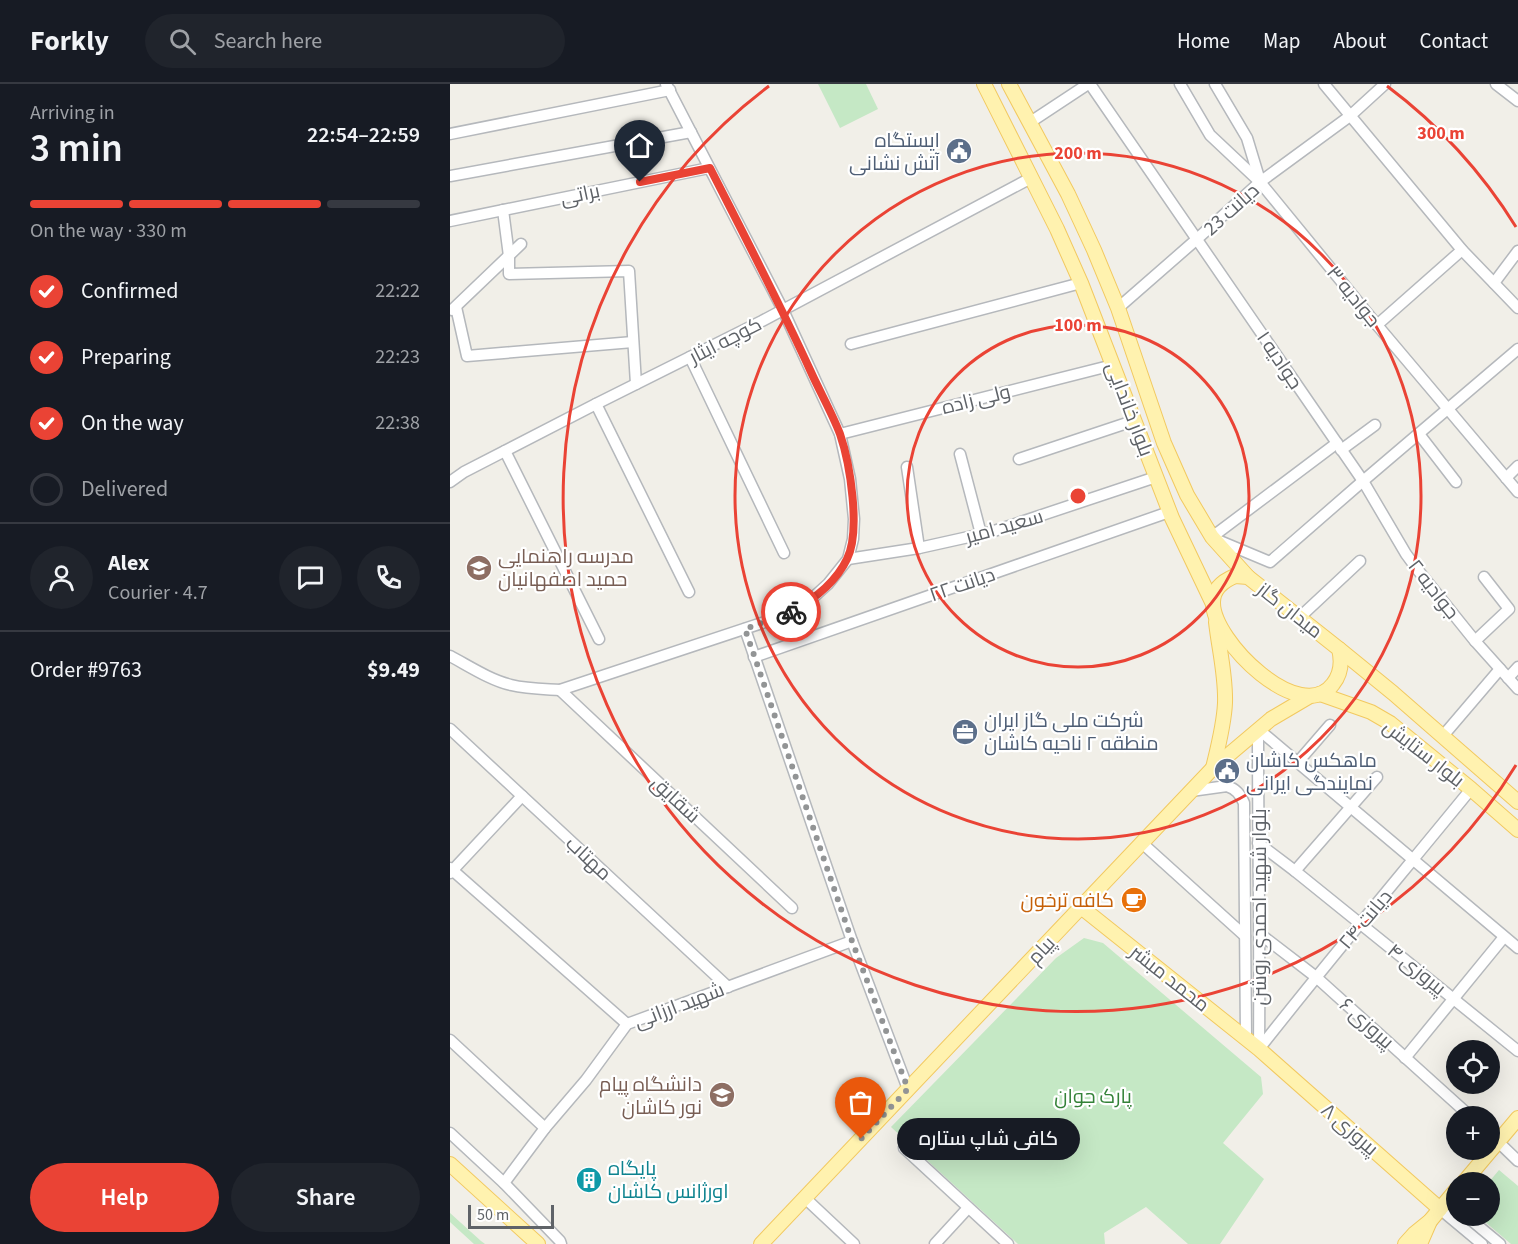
<!DOCTYPE html>
<meta charset="utf-8">
<style>
body{margin:0;font-family:"Source Sans 3",Cairo,sans-serif;background:#20242c;color:#f1f3f6;height:100vh;display:flex;flex-direction:column;font-size:22px;white-space:nowrap}
*{box-sizing:border-box;margin:0}
p{font-size:20px;color:#9ea1a6}
.icon{flex:none;width:33px;height:33px;fill:none;stroke:currentColor;stroke-width:2;stroke-linecap:round;stroke-linejoin:round}
.map{position:relative;flex:1;overflow:hidden}
.side{display:flex;flex-direction:column;background:#171b24;width:450px}
.side>*{flex:none}
.controls{position:absolute;left:996px;top:956px;display:grid;gap:12px}
.controls a{display:grid;place-items:center;width:54px;height:54px;border-radius:50%;background:#171b24;box-shadow:0 6px 24px #0002;font-size:30px}
.scale{position:absolute;left:18px;bottom:15px;width:86px;box-sizing:border-box;padding-left:6px;border:3px solid #5f6368;border-top:0;font-size:16px;line-height:21px;white-space:nowrap;color:#5f6368;-webkit-text-stroke:4px #fff;paint-order:stroke}
.pin{position:absolute;display:grid;place-items:center;width:51px;height:51px;color:#fff;margin:-62px -26px;border-radius:50% 50% 50% 0;rotate:-45deg;box-shadow:0 0 6px #0007}
.pin .icon{rotate:45deg}
.courier{position:absolute;display:grid;place-items:center;width:60px;height:60px;margin:-30px;border:4px solid #ea4335;border-radius:50%;background:#fff;color:#222;box-shadow:0 2px 8px #0007}
.bubble{position:absolute;height:42px;border-radius:21px;background:#171b24;box-shadow:0 6px 24px #0002;font-size:20px;font-weight:600;line-height:42px;text-align:center}
.head em{font-style:normal;font-weight:600}
.head div{display:flex;flex-direction:column-reverse}
.head{display:flex;align-items:center;justify-content:space-between;height:102px;padding:0 30px}
h1{font-size:39px;font-weight:600;line-height:45px}
.bar{display:grid;grid-template-columns:repeat(4,1fr);gap:9px 6px;align-content:center;height:72px;padding:0 30px}
.bar i{height:8px;border-radius:4px;background:#363941}
.bar .active{background:#ea4335}
.bar p{grid-column:span 4}
.line{display:flex;align-items:center;gap:15px;padding:0 30px;border-top:2px solid #363941}
.line div{flex:1}
.round{display:grid;place-items:center;flex:none;width:63px;height:63px;border-radius:32px;background:#20242c}
ol{padding:0 30px;list-style:none}
li{display:flex;align-items:center;gap:18px;height:66px}
li p{margin-inline-start:auto}
li .icon{padding:6px;border-radius:50%;background:#ea4335;color:#fff;stroke-width:4}
li:last-child{color:#9ea1a6}
li i{width:33px;height:33px;border:3px solid #363941;border-radius:50%}
.action{display:flex;gap:12px;margin-top:auto;padding:12px 30px}
.action a{flex:1;height:69px;border-radius:36px;background:#ea4335;color:#fff;font-size:24px;font-weight:600;line-height:69px;text-align:center}
.action a+a{background:#20242c;color:#f1f3f6}
header{display:flex;align-items:center;gap:36px;box-sizing:border-box;height:84px;padding:0 30px;background:#171b24;border-bottom:2px solid #363941}
header strong{font-size:28px}
nav{display:flex;gap:33px;margin-inline-start:auto;font-size:21px}
.search{width:420px;height:54px;background:#20242c;display:flex;align-items:center;gap:15px;box-sizing:border-box;padding:0 21px;border-radius:33px;color:#9ea1a6;font-size:22px}
main{display:flex;flex:1;min-height:0}
.map>svg:first-child{display:block}
</style>
<header>
<strong>Forkly</strong>
<div class="search"><svg class="icon" aria-label="search" viewBox="0 0 24 24"><circle cx="10" cy="10" r="6"/><path d="M15 15l6 6"/></svg>Search here</div>
<nav><a>Home</a><a>Map</a><a>About</a><a>Contact</a></nav>
</header>
<main>
<section class="side">
<div class="head"><div><h1>3 min</h1><p>Arriving in</p></div><em>22:54–22:59</em></div>
<div class="bar"><i class="active"></i><i class="active"></i><i class="active"></i><i></i><p>On the way · 330 m</p></div>
<ol>
<li><svg class="icon" aria-label="check" viewBox="0 0 24 24"><path d="M5 12l5 5 9-10"/></svg>Confirmed<p>22:22</p></li>
<li><svg class="icon" aria-label="check" viewBox="0 0 24 24"><path d="M5 12l5 5 9-10"/></svg>Preparing<p>22:23</p></li>
<li><svg class="icon" aria-label="check" viewBox="0 0 24 24"><path d="M5 12l5 5 9-10"/></svg>On the way<p>22:38</p></li>
<li><i></i>Delivered</li>
</ol>
<div class="line" style="height:108px"><a class="round"><svg class="icon" aria-label="person" viewBox="0 0 24 24"><circle cx="12" cy="8" r="4"/><path d="M4 21q1-7 8-7t8 7"/></svg></a><div><b>Alex</b><p>Courier · 4.7</p></div><a class="round"><svg class="icon" aria-label="chat" viewBox="0 0 24 24"><path d="M4 5h16v11H9l-5 4z"/></svg></a><a class="round"><svg class="icon" aria-label="phone" viewBox="0 0 24 24"><path d="M5 4h4l2 5-3 2q2 4 5 5l2-3 5 2v4C11 20 4 13 5 4z"/></svg></a></div>
<div class="line" style="height:78px"><div>Order #9763</div><b>$9.49</b></div>
<div class="action"><a>Help</a><a>Share</a></div>
</section>
<div class="map">
<svg width="1068" height="1160" viewBox="0 0 1068 1160">
<rect width="100%" height="100%" fill="#f1efe8"/>
<!-- green -->
<g fill="#c5e8c5">
<path d="M368,0H416L428,25L390,44Z"/>
<path d="M634,854L653,859L811,993L813,1010L773,1059L814,1095L770,1160H738L696,1123L654,1149L655,1160H568L441,1043L606,874Z"/>
<path d="M1049,1086L1068,1102V1160H1061L1027,1131H1040L1039,1098Z"/>
<path d="M0,1129L31,1157L35,1160H24L0,1138Z"/>
</g>
<g fill="none" stroke-linecap="round" stroke-linejoin="round">
<!-- minor casing -->
<g stroke="#b5b8bc" stroke-width="13">
<g id="minor">
<path d="M640,0L913,397L956,470L967,485L1025,557L1068,605"/>
<path d="M730,0L760,51L810,98L927,241L1068,408"/>
<path d="M765,0L797,54L810,97"/>
<path d="M874,0L1012,166L1068,224"/>
<path d="M1046,0L1068,17"/>
<path d="M579,39L638,0"/>
<path d="M0,50L220,6"/>
<path d="M0,92L241,48"/>
<path d="M53,126L59,172V190L179,187L186,300"/>
<path d="M0,137L259,84"/>
<path d="M1044,199L1068,167"/>
<path d="M6,223L17,272L183,258"/>
<path d="M668,224L747,155L810,98L900,32L935,0"/>
<path d="M2,226L71,160"/>
<path d="M927,241L1012,166"/>
<path d="M401,260L631,199"/>
<path d="M240,273L334,469"/>
<path d="M146,320L239,508"/>
<path d="M390,350L663,281"/>
<path d="M969,350L1006,398"/>
<path d="M891,366L925,341"/>
<path d="M55,367L149,555"/>
<path d="M510,370L531,450"/>
<path d="M569,375L683,337"/>
<path d="M457,383L469,464"/>
<path d="M1056,394L1068,382"/>
<path d="M0,398L14,388L146,320L312,237L581,94"/>
<path d="M762,453L887,359"/>
<path d="M765,455L820,478L913,397L1068,265"/>
<path d="M398,475L469,464L541,448L706,393"/>
<path d="M850,533L910,477"/>
<path d="M295,545L402,857L458,1005"/>
<path d="M1025,557L1059,525L1034,493"/>
<path d="M0,572C19,582 40,596 61,601C77,605 94,605 110,606L324,535L357,519L378,500L398,475L403,455L404,435L400,395L390,350L333,226L216,0"/>
<path d="M304,573L719,428"/>
<path d="M1058,594L1068,583"/>
<path d="M110,606L342,824"/>
<path d="M0,645L278,903"/>
<path d="M808,645L1068,864"/>
<path d="M808,645C808,751 810,858 809,964"/>
<path d="M992,653L1050,585"/>
<path d="M848,678L880,641"/>
<path d="M741,707L777,702C786,705 790,710 794,719L796,954"/>
<path d="M692,759L795,852"/>
<path d="M808,759L845,787L1068,967"/>
<path d="M0,784L177,940"/>
<path d="M845,787L927,693"/>
<path d="M0,789L72,712"/>
<path d="M810,850L866,893L1020,1032"/>
<path d="M0,956L95,1044"/>
<path d="M809,965C878,877 950,792 1021,705"/>
<path d="M955,974L1054,853"/>
<path d="M0,1049L54,1099L110,1157L111,1160"/>
<path d="M1040,1050L1068,1077"/>
<path d="M454,1064L558,1160"/>
<path d="M54,1099L95,1044L136,996L177,940L402,857"/>
<path d="M355,1114L404,1160"/>
<path d="M990,1125L1032,1160"/>
<path d="M1015,1131L1050,1160"/>
<path d="M485,1160L518,1124"/>
</g>
</g>
<!-- major casing -->
<g stroke="#f2c960" stroke-width="16">
<g id="major">
<path d="M534,0L607,145L631,199L722,434L763,520"/>
<path d="M559,0L618,110L644,166L668,224L714,359L737,411L762,453L798,493"/>
<path d="M785,492L798,493L889,565C892,577 891,590 883,600C851,643 762,557 763,518C763,505 773,497 785,492Z"/>
<path d="M889,565L943,609L1068,718"/>
<path d="M870,610L921,628L940,639L1021,705L1068,746"/>
<path d="M763,684C768,663 774,641 775,619C776,592 769,565 766,538"/>
<path d="M631,823L809,965L990,1125"/>
<path d="M0,1080L88,1160"/>
<path d="M1014,1098L1068,1034"/>
<path d="M311,1160L763,684L821,635L860,612"/>
<path d="M955,1160L964,1150L980,1137L1006,1106"/>
<path d="M970,1160L980,1137"/>
</g>
</g>
<!-- minor -->
<use href="#minor" stroke="#fff" stroke-width="10"/>
<!-- major -->
<use href="#major" stroke="#fff2af" stroke-width="14"/>
</g>
<g fill="none" stroke-linecap="round" stroke-linejoin="round">
<!-- done -->
<path stroke="#929495" stroke-width="6" stroke-dasharray="0 10.8" d="M341,528L295,545L402,857L458,1005L411,1055"/>
<!-- route -->
<path stroke="#ea4335" stroke-width="8" d="M190,98L260,84C294,151 329,218 361,288C370,308 382,329 390,350C400,379 411,447 397,475C386,498 363,516 341,528"/>
</g>
<!-- distance rings -->
<g fill="none" stroke="#ea4335" stroke-width="3">
<circle cx="628" cy="412" r="171"/>
<circle cx="628" cy="412" r="343"/>
<path d="M1066 681A514 514 0 1 1 319 2M937 2A514 514 0 0 1 1066 143"/>
</g>
<!-- icons -->
<defs>
<g id="civic-disc" transform="scale(1.35)"><circle r="9.5" fill="#5c6f8a" stroke="#fff"/><path d="M-.6-6.5H3V-4.5H.6V-3L4-1V1h2V6H-6V1h2V-1L-.6-3ZM-1.2 2.5V6h2.4V2.5Z" fill="#fff"/></g>
<g id="school-disc" transform="scale(1.35)"><circle r="9.5" fill="#8d6e63" stroke="#fff"/><path d="M0-5L7-2L0 1L-7-2ZM-4 1L0 2.5L4 1V4Q0 6-4 4Z" fill="#fff"/></g>
<g id="office-disc" transform="scale(1.35)"><circle r="9.5" fill="#5c6f8a" stroke="#fff"/><path d="M-6-3h4V-5.5h4V-3h4V5H-6ZM-1-4.5V-3h2v-1.5ZM-6 0V1H6V0Z" fill="#fff"/></g>
<g id="cafe-disc" transform="scale(1.35)"><circle r="9.5" fill="#e8710a" stroke="#fff"/><path d="M-5.5-4.5H6V0H3Q3 3.5 0 3.5H-2.5Q-5.5 3.5-5.5 0ZM3-3.2v2h1.7v-2ZM-6 4.5H4V6H-6Z" fill="#fff"/></g>
<g id="university-disc" transform="scale(1.35)"><circle r="9.5" fill="#8d6e63" stroke="#fff"/><path d="M0-5L7-2L0 1L-7-2ZM-4 1L0 2.5L4 1V4Q0 6-4 4Z" fill="#fff"/></g>
<g id="building-disc" transform="scale(1.35)"><circle r="9.5" fill="#0f9aa8" stroke="#fff"/><path d="M-4-6H4V6H1V3H-1V6H-4ZM-2.5-4.3h1.7v1.8h-1.7ZM.8-4.3h1.7v1.8H.8ZM-2.5-1h1.7V.8h-1.7ZM.8-1h1.7V.8H.8Z" fill="#fff"/></g>
</defs>
<g fill-rule="evenodd">
<use href="#civic-disc" x="509" y="67"/>
<use href="#school-disc" x="29" y="484"/>
<use href="#office-disc" x="515" y="648"/>
<use href="#civic-disc" x="777" y="687"/>
<use href="#cafe-disc" x="684" y="816"/>
<use href="#university-disc" x="272" y="1011"/>
<use href="#building-disc" x="139" y="1096"/>
</g>
<g text-anchor="middle" stroke-width="4.5" stroke-linejoin="round" paint-order="stroke">
<!-- service labels -->
<g font-size="20" fill="#4e5e75" stroke="#fff" text-anchor="start">
<text x="490" y="63" text-anchor="end">ایستگاه<tspan x="490" dy="23">آتش نشانی</tspan></text>
<text x="534" y="643">شرکت ملی گاز ایران<tspan x="534" dy="23">منطقه ۲ ناحیه کاشان</tspan></text>
<text x="796" y="683">ماهکس کاشان<tspan x="796" dy="23">نمایندگی ایرانی</tspan></text>
</g>
<!-- street labels -->
<g font-size="20" fill="#5f6368" stroke="#fff">
<text transform="translate(130 110) rotate(-12)" y="7">براتی</text>
<text transform="translate(781 125) rotate(-42)" y="7">دیانت 23</text>
<text transform="translate(904 212) rotate(51)" y="7">جوادیه ۳</text>
<text transform="translate(275 256) rotate(-27)" y="7">کوچه ایثار</text>
<text transform="translate(830 276) rotate(56)" y="7">جوادیه ۱</text>
<text transform="translate(526 315) rotate(-14)" y="7">ولی زاده</text>
<text transform="translate(680 325) rotate(69)" y="7">بلوار خاندایی</text>
<text transform="translate(554 442) rotate(-16)" y="7">سعید امیر</text>
<text transform="translate(512 500) rotate(-19)" y="7">دیانت ۲۲</text>
<text transform="translate(984 505) rotate(52)" y="7">جوادیه ۲</text>
<text transform="translate(840 526) rotate(38)" y="7">میدان گاز</text>
<text transform="translate(974 669) rotate(38)" y="7">بلوار ستایش</text>
<text transform="translate(226 715) rotate(43)" y="7">شقایق</text>
<text transform="translate(139 774) rotate(43)" y="7">مهتاب</text>
<text transform="translate(809 823) rotate(-90)" y="7">بلوار شهید احمدی روشن</text>
<text transform="translate(915 835) rotate(-50)" y="7">دیانت ۲۴</text>
<text transform="translate(591 866) rotate(-47)" y="7">پیام</text>
<text transform="translate(967 885) rotate(39)" y="7">پیروزی ۴</text>
<text transform="translate(720 894) rotate(38)" y="7">محمد مبشر</text>
<text transform="translate(229 921) rotate(-21)" y="7">شهید ارزانی</text>
<text transform="translate(917 939) rotate(42)" y="7">پیروزی ۶</text>
<text transform="translate(900 1045) rotate(41)" y="7">پیروزی ۸</text>
</g>
<!-- education labels -->
<g font-size="20" fill="#785e54" stroke="#fff" text-anchor="start">
<text x="48" y="479">مدرسه راهنمایی<tspan x="48" dy="23">حمید اصفهانیان</tspan></text>
<text x="252" y="1007" text-anchor="end">دانشگاه پیام<tspan x="252" dy="23">نور کاشان</tspan></text>
</g>
<!-- food labels -->
<g font-size="20" fill="#c56008" stroke="#fff" text-anchor="end">
<text x="664" y="823">کافه ترخون</text>
</g>
<!-- park labels -->
<g font-size="20" fill="#348238" stroke="#fff">
<text x="643" y="1019">پارک جوان</text>
</g>
<!-- culture labels -->
<g font-size="20" fill="#0d838f" stroke="#fff" text-anchor="start">
<text x="158" y="1091">پایگاه<tspan x="158" dy="23">اورژانس کاشان</tspan></text>
</g>
</g>
<circle cx="628" cy="412" r="9" fill="#ea4335" stroke="#fff" stroke-width="3"/>
<g font-size="18" text-anchor="middle" font-weight="bold" fill="#ea4335" stroke="#fff" stroke-width="4.5" stroke-linejoin="round" paint-order="stroke">
<text x="991" y="55">300 m</text>
<text x="628" y="75">200 m</text>
<text x="628" y="247">100 m</text>
</g>
</svg>
<div class="controls">
<a><svg class="icon" aria-label="locate" viewBox="0 0 24 24"><circle cx="12" cy="12" r="6"/><path d="M12 2v4M12 18v4M2 12h4M18 12h4"/></svg></a>
<a>+</a>
<a>−</a>
</div>
<div class="scale">50 m</div>
<div class="pin" style="left:411px;top:1055px;background:#ea580c"><svg class="icon" aria-label="bag" viewBox="0 0 24 24"><path d="M5 8h14l-1 12H6zM9 8a3 3 0 0 1 6 0"/></svg></div>
<div class="pin" style="left:190px;top:98px;background:#1f2937"><svg class="icon" aria-label="home" viewBox="0 0 24 24"><path d="M3 11l9-7 9 7M6 9v11h12V9"/></svg></div>
<div class="courier" style="left:341px;top:528px"><svg class="icon" aria-label="bike" viewBox="0 0 24 24"><circle cx="6" cy="16" r="4"/><circle cx="18" cy="16" r="4"/><path d="M6 16l4-8h5l3 8M10 8l3 8H6M13 5h3"/></svg></div>
<div class="bubble" style="left:447px;top:1034px;width:183px">کافی شاپ ستاره</div>
</div>
</main>
